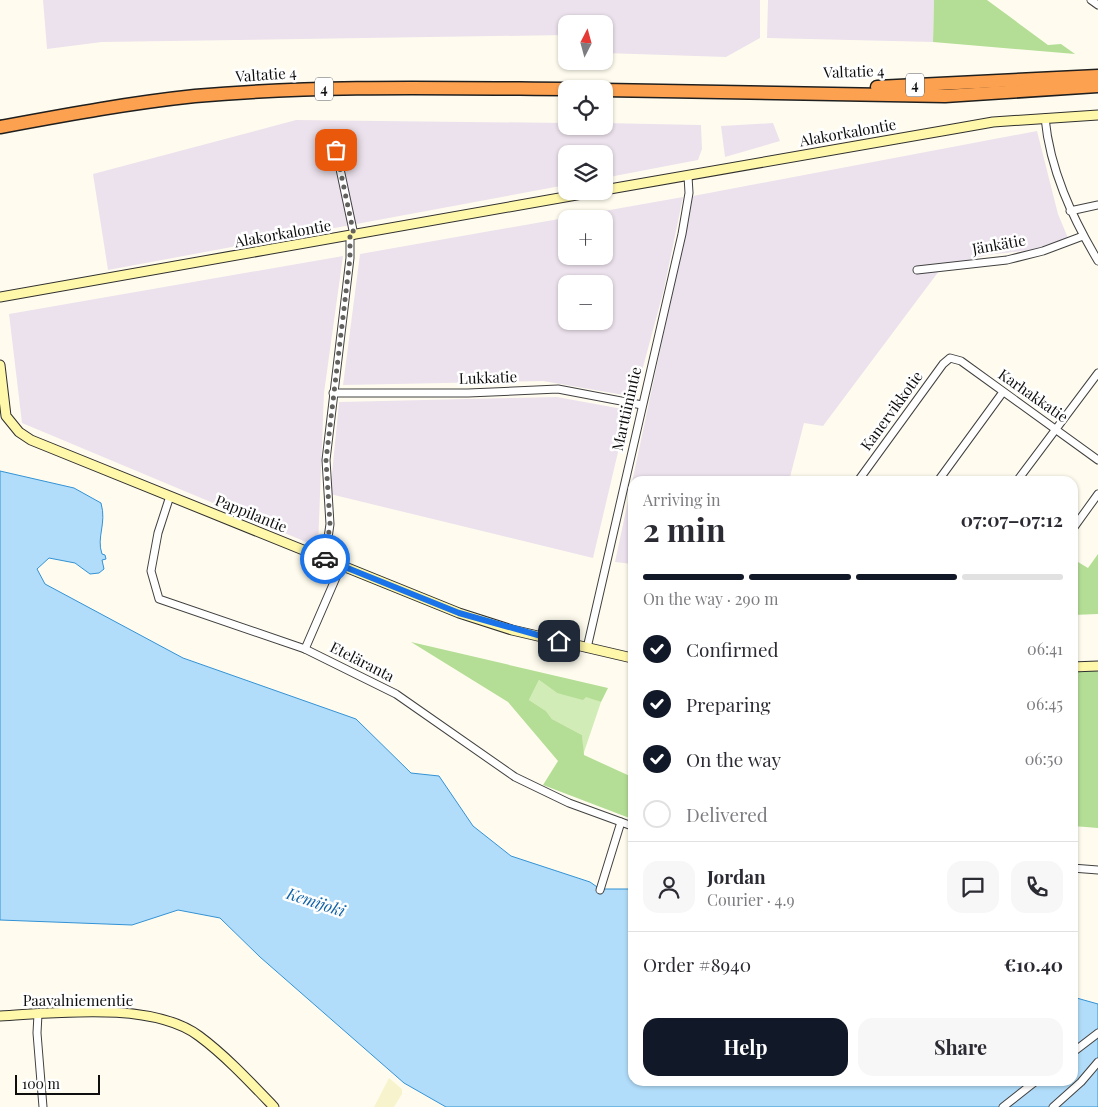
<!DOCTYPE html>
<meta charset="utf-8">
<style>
body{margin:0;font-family:"Playfair Display",serif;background:#f7f7f7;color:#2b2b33;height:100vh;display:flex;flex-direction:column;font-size:19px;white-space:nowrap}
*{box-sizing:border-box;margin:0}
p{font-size:16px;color:#7c7c81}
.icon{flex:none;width:28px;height:28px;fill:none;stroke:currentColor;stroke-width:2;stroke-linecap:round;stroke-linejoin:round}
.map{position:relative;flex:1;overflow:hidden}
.side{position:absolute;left:628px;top:476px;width:450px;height:610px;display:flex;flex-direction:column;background:#fff;border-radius:15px;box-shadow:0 1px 4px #0004}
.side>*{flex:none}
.needle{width:32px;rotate:6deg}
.buttons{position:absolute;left:558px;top:15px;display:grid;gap:10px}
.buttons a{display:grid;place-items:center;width:55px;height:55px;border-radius:10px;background:#fff;box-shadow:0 1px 4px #0004;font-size:25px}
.scale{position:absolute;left:15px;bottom:12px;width:85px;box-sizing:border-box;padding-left:5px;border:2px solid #0e0e0e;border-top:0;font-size:14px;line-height:18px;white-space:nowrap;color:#0e0e0e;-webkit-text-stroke:4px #fff;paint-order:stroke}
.pin{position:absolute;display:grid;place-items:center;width:42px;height:42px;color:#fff;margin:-21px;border-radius:10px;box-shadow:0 2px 8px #0006}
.courier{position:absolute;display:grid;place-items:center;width:50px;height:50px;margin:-25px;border:4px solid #1a73e8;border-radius:50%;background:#fff;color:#222;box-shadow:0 1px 6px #0007}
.head em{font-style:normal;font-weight:700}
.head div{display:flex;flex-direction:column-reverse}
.head{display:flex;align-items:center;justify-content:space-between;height:85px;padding:0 15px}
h1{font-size:32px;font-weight:700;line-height:38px}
.bar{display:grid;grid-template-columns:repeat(4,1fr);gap:8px 5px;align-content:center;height:60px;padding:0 15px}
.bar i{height:6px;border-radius:4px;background:#e1e1e2}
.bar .active{background:#111827}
.bar p{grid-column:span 4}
.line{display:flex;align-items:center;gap:12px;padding:0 15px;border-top:1px solid #e1e1e2}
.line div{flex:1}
.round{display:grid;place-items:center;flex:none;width:52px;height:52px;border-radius:15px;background:#f7f7f7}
ol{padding:0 15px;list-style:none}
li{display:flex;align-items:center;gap:15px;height:55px}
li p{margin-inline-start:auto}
li .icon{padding:5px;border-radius:50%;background:#111827;color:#fff;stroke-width:4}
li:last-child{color:#7c7c81}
li i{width:28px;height:28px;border:2px solid #e1e1e2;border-radius:50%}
.action{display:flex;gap:10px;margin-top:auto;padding:10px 15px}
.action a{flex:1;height:58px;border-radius:15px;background:#111827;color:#fff;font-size:20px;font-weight:700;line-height:58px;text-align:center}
.action a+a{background:#f7f7f7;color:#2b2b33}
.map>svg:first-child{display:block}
</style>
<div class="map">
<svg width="1098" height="1107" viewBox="0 0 1098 1107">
<rect width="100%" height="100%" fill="#fffcef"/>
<!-- industrial -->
<g fill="#ece2ed" fill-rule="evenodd">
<path d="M43,0H760V38L726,57L604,53V24H566V35L102,42L47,49Z"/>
<path d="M768,0H934L933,42L767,38Z"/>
<path d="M296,120L566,123V126H604V123L701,125L702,149L698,160L604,178V154H566V185L108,270L93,174Z"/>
<path d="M773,123L780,141L725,157L721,126Z"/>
<path d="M1037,131L1058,214L1068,238L1032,250L987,255L942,267L823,426L804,423L789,481H632V564L615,562L693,196Z"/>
<path d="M683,197L664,289L635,397L543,381L343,385L360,254ZM566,219H604V256H566ZM566,284H604V321H566Z"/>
<path d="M343,256L324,393L318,547L22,423L9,314Z"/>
<path d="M557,397L628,410L593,558L330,494L339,402Z"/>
</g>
<!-- farmland -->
<path fill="#f7f4cd" d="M389,1078L402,1089V1094L394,1107H374Z"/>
<!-- green -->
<path fill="#d1ecb6" d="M539,680L557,693L585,696L601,702L583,755L582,735L552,719L546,711L529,700Z"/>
<!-- forest -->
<g fill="#b4de95">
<path d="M934,0H987L1048,45L1061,44L1075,54L933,42Z"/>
<path d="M1098,554V614L1073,615V559L1088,568Z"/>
<path d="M411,642L608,688L601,702L586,697L583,700L557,693L539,680L529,700L546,711L552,719L582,735L584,755L632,777V819L543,785L558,761L508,702Z"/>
<path d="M1072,669H1098V828L1073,826Z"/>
</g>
<!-- water -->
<path fill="#b1ddfa" stroke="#3392d5" d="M0,471L74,488L101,503C107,524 96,537 102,554L105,555L106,559L102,560L104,569L99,573L90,574L75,563L49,558L37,569L45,584L183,658L356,719L411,773L439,776L473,826L511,856L590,882L600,889H632V1081H1072L1073,997L1098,1004V1107H446L404,1083L260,957L220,918L178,910L132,925L0,920Z"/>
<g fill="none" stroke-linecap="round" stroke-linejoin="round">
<!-- street casing -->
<g stroke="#414141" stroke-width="9">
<g id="street">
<path d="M1091,0L1098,5"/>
<path d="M1045,118C1050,170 1072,217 1098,261"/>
<path d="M336,150L354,235"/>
<path d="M1070,211L1098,205"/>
<path d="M917,270L1007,260L1043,251L1083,236"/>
<path d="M333,393H468L558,389L642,405"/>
<path d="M858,481L943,364L950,358L961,361L1098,460"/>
<path d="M938,481L1003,392"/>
<path d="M1017,481L1098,373"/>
<path d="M170,496L158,533L151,571L159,599L305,649L396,694L515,777L569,803L632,826"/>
<path d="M1072,530L1098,494"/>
<path d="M325,559L330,524L326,460L350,258V236"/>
<path d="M587,648L682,234L689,193L688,176"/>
<path d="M305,649L341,566"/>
<path d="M1072,868L1098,870"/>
<path d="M600,890L621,822"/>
<path d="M38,1014L37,1033L43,1107"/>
<path d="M1072,1053L1098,1033"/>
<path d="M1003,1107L1036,1081"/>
<path d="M1053,1107L1081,1082L1098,1062"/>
</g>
</g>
<!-- secondary casing -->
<g stroke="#303030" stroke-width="11">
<g id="secondary">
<path d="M604,190L959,128L993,122L1098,115"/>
<path d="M0,297L599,191"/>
<path d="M0,365L6,416L19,432L31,440L459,613L512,630L632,658"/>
<path d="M1072,667L1098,666"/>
<path d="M0,1016C56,1013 152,1001 199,1036C226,1056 251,1083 274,1107"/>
</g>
</g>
<!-- highway casing -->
<g stroke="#1f1f1f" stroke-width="15">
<g id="highway">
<path d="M877,87L1098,76"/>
<path d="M604,90L945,96L1098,86"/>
<path d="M0,127C65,115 129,103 195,96C318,85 442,88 566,89"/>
</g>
</g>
<!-- street -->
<use href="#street" stroke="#fff" stroke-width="7"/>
<!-- secondary -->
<use href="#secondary" stroke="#fff7aa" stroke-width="9"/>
<!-- highway -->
<use href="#highway" stroke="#fca150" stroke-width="12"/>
</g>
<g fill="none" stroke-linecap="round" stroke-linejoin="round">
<!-- done -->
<path stroke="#62615d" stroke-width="5" stroke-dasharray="0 9" d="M325,559L330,524L326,460L350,258V236L354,235L336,150"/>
<!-- route -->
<path stroke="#1a73e8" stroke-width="6" d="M325,559L459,613L559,641"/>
</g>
<g text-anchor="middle" stroke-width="5" stroke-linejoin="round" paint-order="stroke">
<!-- shield labels -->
<g fill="#fff" stroke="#565656" stroke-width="1">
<rect x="906" y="73.5" width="18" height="23" rx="4"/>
<rect x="315" y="77.5" width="18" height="23" rx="4"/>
</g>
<g font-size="14" font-weight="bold" fill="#0e0e0e">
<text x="915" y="90">4</text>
<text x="324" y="94">4</text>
</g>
<!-- street labels -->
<g font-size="15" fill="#0e0e0e" stroke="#fff">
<text transform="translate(854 72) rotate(-2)" y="5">Valtatie 4</text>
<text transform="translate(266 75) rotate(-4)" y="5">Valtatie 4</text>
<text transform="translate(848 133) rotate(-10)" y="5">Alakorkalontie</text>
<text transform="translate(283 234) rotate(-10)" y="5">Alakorkalontie</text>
<text transform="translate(999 245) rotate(-10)" y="5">Jänkätie</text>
<text transform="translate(488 378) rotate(-2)" y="5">Lukkatie</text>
<text transform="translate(1033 396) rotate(35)" y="5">Karhakkatie</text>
<text transform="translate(627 409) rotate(-77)" y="5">Marttiinintie</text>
<text transform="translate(892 411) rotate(-54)" y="5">Kanervikkotie</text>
<text transform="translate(251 514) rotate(22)" y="5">Pappilantie</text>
<text transform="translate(362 662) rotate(27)" y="5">Eteläranta</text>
<text x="78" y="1006">Paavalniementie</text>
</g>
<!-- water labels -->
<g font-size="16" font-style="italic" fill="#1063a8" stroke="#fff">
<text transform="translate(316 902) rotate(18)" y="6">Kemijoki</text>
</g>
</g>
</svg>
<div class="buttons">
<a><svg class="needle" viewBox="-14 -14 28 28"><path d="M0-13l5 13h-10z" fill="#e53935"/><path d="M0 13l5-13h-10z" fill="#7c7c81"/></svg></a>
<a><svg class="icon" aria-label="locate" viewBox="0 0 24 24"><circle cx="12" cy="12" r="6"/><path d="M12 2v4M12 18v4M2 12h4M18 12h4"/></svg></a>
<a><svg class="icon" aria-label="layers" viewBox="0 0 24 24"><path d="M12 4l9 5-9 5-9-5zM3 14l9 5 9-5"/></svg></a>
<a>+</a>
<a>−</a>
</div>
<div class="scale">100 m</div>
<div class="pin" style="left:336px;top:150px;background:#ea580c"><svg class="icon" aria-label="bag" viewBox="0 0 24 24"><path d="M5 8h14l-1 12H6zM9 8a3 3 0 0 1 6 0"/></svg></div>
<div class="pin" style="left:559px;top:641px;background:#1f2937"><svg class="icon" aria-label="home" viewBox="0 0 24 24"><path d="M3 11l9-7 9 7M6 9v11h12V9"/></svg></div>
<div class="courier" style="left:325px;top:559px"><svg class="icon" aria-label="car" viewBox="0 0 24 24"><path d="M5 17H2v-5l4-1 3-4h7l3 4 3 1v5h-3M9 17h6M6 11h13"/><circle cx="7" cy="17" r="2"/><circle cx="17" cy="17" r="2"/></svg></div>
<section class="side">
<div class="head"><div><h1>2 min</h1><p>Arriving in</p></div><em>07:07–07:12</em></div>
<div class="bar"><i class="active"></i><i class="active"></i><i class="active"></i><i></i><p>On the way · 290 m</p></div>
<ol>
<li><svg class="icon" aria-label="check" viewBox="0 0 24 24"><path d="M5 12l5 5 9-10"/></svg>Confirmed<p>06:41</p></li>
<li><svg class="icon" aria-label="check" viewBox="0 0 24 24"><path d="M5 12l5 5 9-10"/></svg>Preparing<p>06:45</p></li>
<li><svg class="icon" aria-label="check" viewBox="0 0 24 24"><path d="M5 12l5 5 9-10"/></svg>On the way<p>06:50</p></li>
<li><i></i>Delivered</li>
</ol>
<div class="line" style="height:90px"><a class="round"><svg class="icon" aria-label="person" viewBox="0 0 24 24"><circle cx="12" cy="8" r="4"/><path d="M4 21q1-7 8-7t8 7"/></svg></a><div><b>Jordan</b><p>Courier · 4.9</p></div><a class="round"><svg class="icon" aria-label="chat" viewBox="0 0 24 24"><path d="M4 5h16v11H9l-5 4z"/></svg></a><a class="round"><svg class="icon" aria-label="phone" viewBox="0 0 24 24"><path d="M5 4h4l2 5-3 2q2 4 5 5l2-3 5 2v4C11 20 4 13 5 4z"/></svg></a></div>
<div class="line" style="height:65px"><div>Order #8940</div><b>€10.40</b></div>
<div class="action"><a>Help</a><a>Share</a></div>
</section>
</div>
